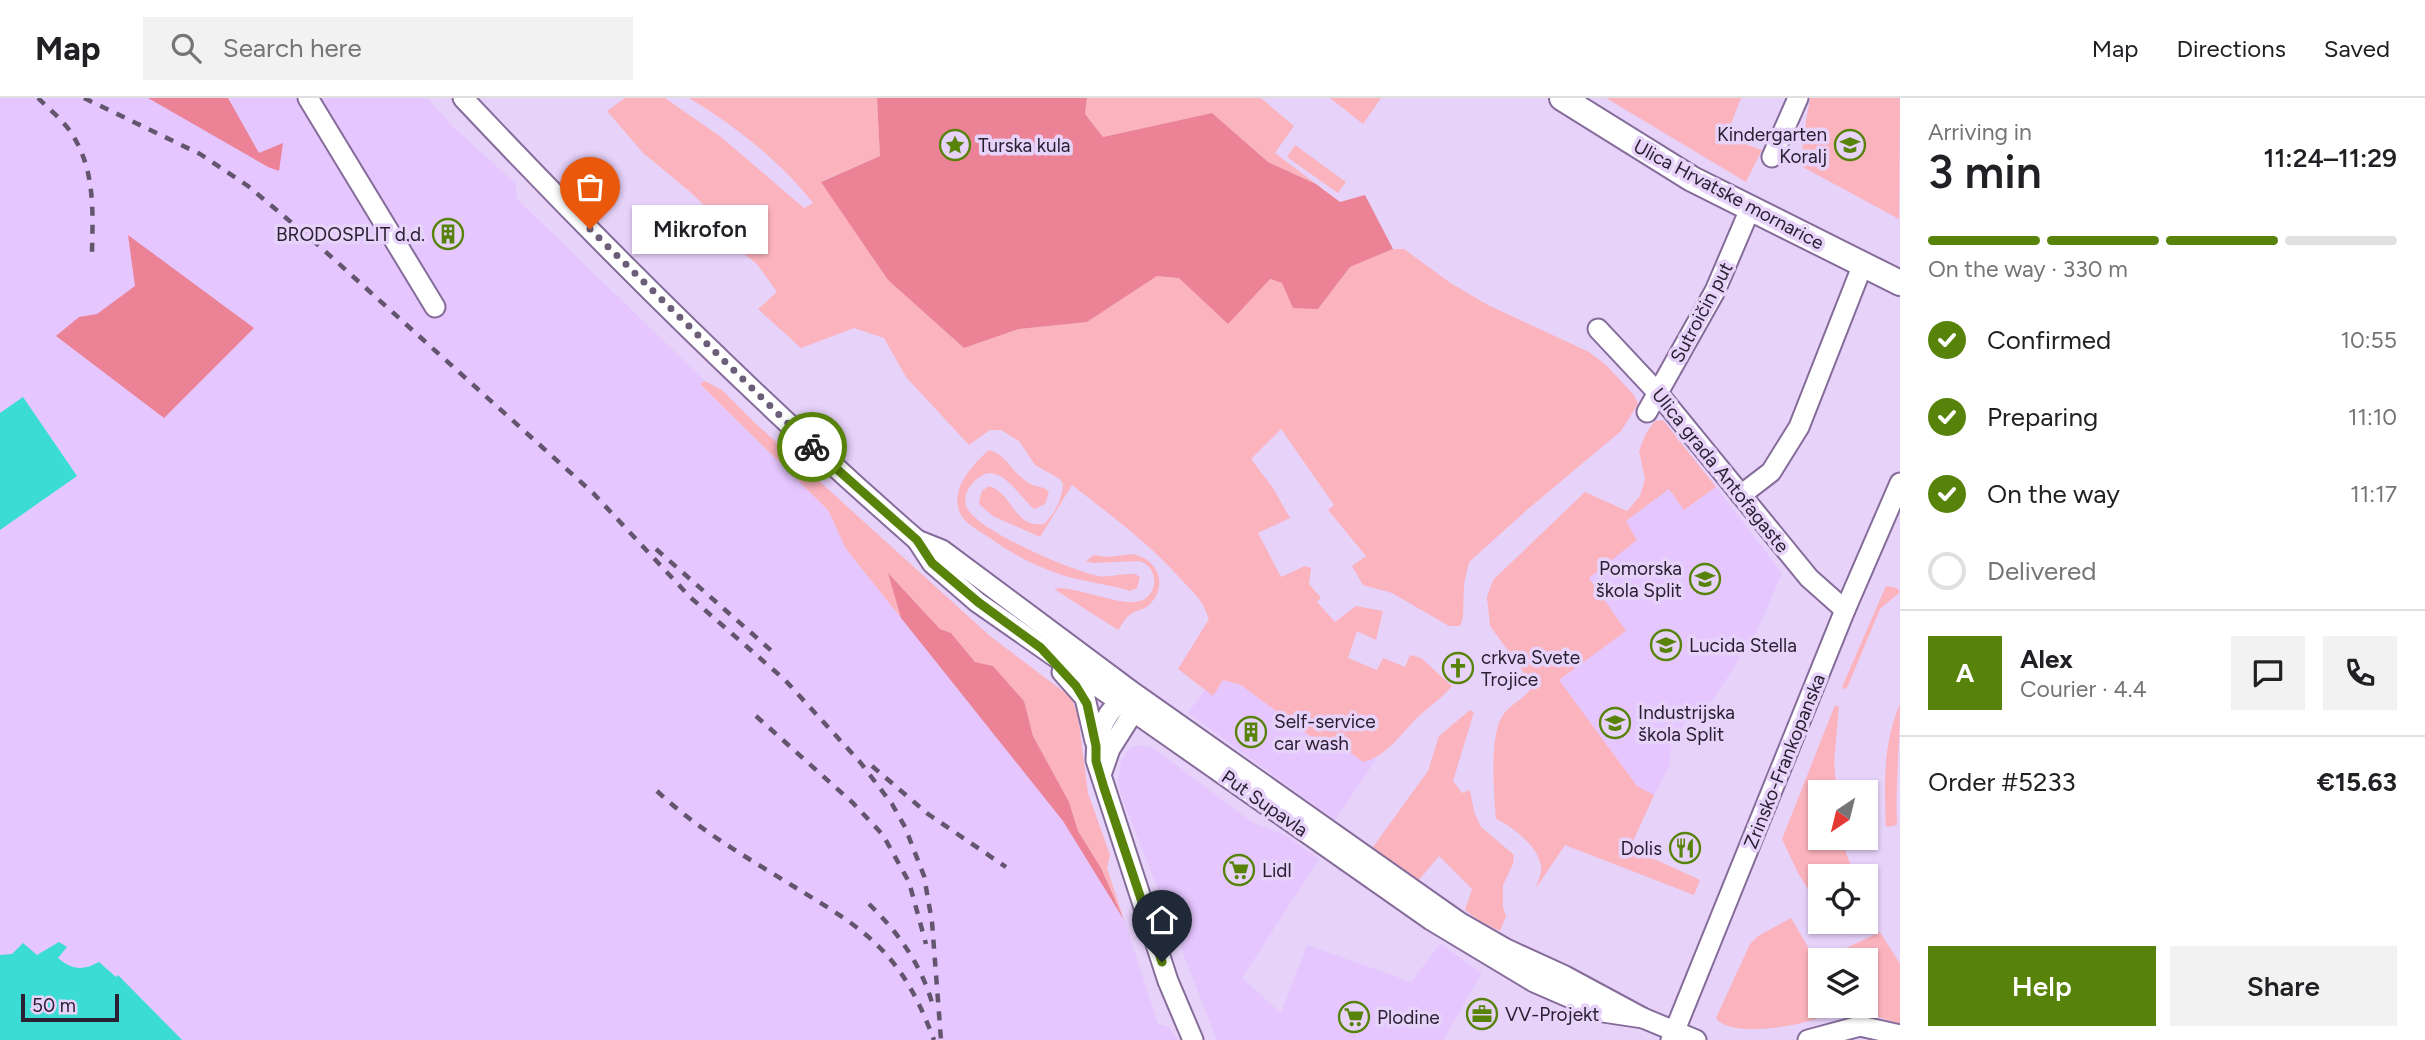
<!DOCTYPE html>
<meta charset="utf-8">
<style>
body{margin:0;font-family:Figtree,sans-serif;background:#f2f2f2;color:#202124;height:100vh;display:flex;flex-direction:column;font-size:26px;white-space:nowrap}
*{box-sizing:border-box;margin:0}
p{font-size:23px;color:#757577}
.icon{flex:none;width:38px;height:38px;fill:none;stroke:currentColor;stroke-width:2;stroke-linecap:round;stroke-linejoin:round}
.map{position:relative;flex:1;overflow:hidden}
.side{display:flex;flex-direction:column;background:#fff;width:525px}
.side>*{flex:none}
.needle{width:46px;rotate:215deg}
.fabs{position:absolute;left:1808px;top:682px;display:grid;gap:14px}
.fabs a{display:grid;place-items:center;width:70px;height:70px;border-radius:0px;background:#fff;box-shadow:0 2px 5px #0004;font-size:35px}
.scale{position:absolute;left:21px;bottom:18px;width:98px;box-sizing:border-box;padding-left:7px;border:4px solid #2a2032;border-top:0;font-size:19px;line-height:24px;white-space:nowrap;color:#2a2032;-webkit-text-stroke:5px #e7d2fa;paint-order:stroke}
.pin{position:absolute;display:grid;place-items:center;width:60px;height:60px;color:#fff;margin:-72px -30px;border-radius:50% 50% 50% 0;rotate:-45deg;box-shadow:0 0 7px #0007}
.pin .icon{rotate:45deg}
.courier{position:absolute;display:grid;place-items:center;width:70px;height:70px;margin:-35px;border:5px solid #58830b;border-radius:50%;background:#fff;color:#222;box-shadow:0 2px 9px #0007}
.bubble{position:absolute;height:49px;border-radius:0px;background:#fff;box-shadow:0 2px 5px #0004;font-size:23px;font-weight:600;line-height:49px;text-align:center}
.overview em{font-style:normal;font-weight:600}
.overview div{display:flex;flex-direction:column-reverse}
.overview{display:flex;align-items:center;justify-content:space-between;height:119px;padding:0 28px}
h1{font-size:46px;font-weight:600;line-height:52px}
.bar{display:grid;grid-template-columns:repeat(4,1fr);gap:10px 7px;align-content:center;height:84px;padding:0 28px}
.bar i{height:9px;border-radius:5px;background:#e0e0e0}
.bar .on{background:#58830b}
.bar p{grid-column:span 4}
.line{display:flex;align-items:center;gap:18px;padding:0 28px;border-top:2px solid #e0e0e0}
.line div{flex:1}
.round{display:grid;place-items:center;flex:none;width:74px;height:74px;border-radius:0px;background:#f2f2f2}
ol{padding:0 28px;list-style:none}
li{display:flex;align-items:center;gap:21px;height:77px}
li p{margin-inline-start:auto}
li .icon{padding:7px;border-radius:50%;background:#58830b;color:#fff;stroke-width:4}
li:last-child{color:#757577}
li i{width:38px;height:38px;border:4px solid #e0e0e0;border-radius:50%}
.primary-button{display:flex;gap:14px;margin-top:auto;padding:14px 28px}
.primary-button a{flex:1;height:80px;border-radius:0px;background:#58830b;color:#fff;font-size:28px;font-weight:600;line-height:80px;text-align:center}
.primary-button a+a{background:#f2f2f2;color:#202124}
header{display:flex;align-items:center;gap:42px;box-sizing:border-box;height:98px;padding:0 35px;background:#fff;border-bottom:2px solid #e0e0e0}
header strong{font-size:33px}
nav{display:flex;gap:38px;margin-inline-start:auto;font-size:24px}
.search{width:490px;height:63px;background:#f2f2f2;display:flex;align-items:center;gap:18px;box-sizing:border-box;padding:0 24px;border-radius:0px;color:#757577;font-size:26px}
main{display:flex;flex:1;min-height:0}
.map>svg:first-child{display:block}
</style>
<header>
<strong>Map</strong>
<div class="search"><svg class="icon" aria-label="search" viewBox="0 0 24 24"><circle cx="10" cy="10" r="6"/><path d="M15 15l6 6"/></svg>Search here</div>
<nav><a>Map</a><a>Directions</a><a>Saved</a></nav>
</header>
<main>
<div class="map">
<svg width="1900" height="942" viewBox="0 0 1900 942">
<rect width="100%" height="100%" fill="#e7d2fa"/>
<!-- built -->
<g fill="#e5c6ff">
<path d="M0,0H428L450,26L516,86L517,101L705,283L700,287L828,412L846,451L1063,723L1124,822L1158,926L1169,929L1178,942H182L146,907L148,906L99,865L87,871L69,869L58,860L0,857V432L77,378L22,299L0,315Z"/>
<path d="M1716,389L1782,475L1756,535L1712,603L1685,625L1671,648L1669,669L1654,697L1637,688L1559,582L1626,533L1588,480L1637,442L1625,424L1669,391L1685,412Z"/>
<path d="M1223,582L1241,587L1310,638L1332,641L1363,664L1377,660L1335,722L1188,615L1205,592L1213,597Z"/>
<path d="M1138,647L1153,650L1253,725L1284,736L1319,761L1242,880L1281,915L1307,847L1411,884L1440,846L1482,875L1443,942H1217L1121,697L1118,682L1121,663L1129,650Z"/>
</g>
<!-- green -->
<g fill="#fbb3be">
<path d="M625,0H665L721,39L804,110L813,105C780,63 734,27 689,0H877L880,58L822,83L888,182L964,250L1019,231L1087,224L1157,178L1179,180L1201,198L1269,181L1282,185L1318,211L1350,169L1393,151H1404L1449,184L1486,206L1589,254L1606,267L1634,297L1638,306L1621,333L1528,411L1469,464L1464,486L1463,519L1460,528H1449L1392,495L1363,487L1352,468L1366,458L1328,412L1334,407L1281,331L1251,361L1273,390L1290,420L1258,435L1281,479L1305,468L1311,470L1309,486L1321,500L1317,504L1335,524L1356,508L1383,513L1376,542L1357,533L1348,560L1377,572L1383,560L1405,569L1410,557L1421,560L1452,588C1443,599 1430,608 1419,618C1400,636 1389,657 1363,664L1332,641L1310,638L1241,587L1223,582L1213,598L1178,571L1209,521C1201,498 1192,494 1177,477C1146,443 1109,416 1072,387L1040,439L993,418L980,407L979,403L982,393L989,388C1013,395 1014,431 1044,426C1055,415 1062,402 1063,386L1060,381L1035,367L1019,343L1001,332H990L969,347L906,279L884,240L854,230L801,250L758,211L777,194L757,166L734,148L711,114L689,93L643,55L607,13Z"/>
<path d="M1087,0H1261L1294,28L1275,55L1316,86L1268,64L1212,15L1103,39L1085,16Z"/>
<path d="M1330,0H1381L1363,26Z"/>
<path d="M1606,0H1741L1726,39L1762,52L1746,84Z"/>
<path d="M1810,0H1900L1899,121L1801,68L1803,40Z"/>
<path d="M1295,47L1346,84L1338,95L1287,59Z"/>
<path d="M705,283L722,292L754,324L990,538L1072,600L1078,618L1088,695L1110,757L1107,770L1124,822L1101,770L1078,733L1069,704L1033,638L1024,603L993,568L975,564L951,535L940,531L889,476L901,520L846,451L828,412L700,286Z"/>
<path d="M1663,322L1716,389L1684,412L1669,391L1626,423L1637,442L1589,480L1626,533L1559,582L1637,688L1654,697L1630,750L1700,782L1694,797L1565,747L1536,790C1537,785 1540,779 1541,774C1544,753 1513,728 1496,721C1494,698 1489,636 1503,617C1512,604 1526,601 1533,587L1490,528L1487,499L1493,482L1585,394L1627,413L1640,398L1645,381L1639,353L1646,335L1655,323Z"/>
<path d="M989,352C1008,357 1012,376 1029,385C1036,390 1043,387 1049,394L1045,406L1034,411C1017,397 997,356 972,386C966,393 963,401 967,410C978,433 1072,473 1098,478C1110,480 1123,475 1135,476L1140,479L1137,490L1130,493C1108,486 1084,484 1062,477C1036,469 1012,456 990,440C981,434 967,427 961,417C948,393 972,367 989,352Z"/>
<path d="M1132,456C1156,460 1169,485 1151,505C1146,511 1138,512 1132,515C1126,518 1122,527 1118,532L1054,491C1068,486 1115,506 1135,504C1159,502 1161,469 1139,463L1093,465L1086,463L1094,457L1108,459Z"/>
<path d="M1886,488L1897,490L1900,494L1880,511L1847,590L1844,591L1842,589Z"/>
<path d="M1900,606C1900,647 1895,686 1897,727L1886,729C1884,687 1883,645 1900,606Z"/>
<path d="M1835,607L1839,609L1834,664L1837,695H1820V740H1842L1847,758L1856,779H1820V811L1798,775L1782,741Z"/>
<path d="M1470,612L1474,614L1453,683L1462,695L1470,692L1474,714L1481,729L1514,757L1513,766L1503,787V809L1506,818L1500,833L1481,824L1465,812L1472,791L1439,758L1418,783L1373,749L1428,673L1439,638Z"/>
<path d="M1791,820L1820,869V908H1838V911C1817,927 1729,942 1716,920L1750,846L1758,838Z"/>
<path d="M1880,834L1900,866V926L1869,916L1866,908V863H1845L1840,853Z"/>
</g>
<!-- forest -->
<g fill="#eb8295">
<path d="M148,0H228L259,55L283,45L279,73L268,69Z"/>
<path d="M877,0H1087L1085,16L1103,39L1212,15L1268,64L1316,86L1340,104L1365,97L1393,151L1350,169L1318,211L1293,210L1282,185L1270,181L1228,226L1179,180L1157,178L1087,224L1019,231L964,250L888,182L821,84L880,58Z"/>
<path d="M128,137L254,230L164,320L56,238L79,219L97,216L135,188Z"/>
<path d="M888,475L940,531L951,535L975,564L993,568L1024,603L1033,638L1069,704L1078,733L1101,770L1124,822L1063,723L901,520Z"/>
</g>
<!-- water -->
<g fill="#3adcd3">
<path d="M23,299L77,378L0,432V315Z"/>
<path d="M59,844L67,849L58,860C72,872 83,873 99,864L116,879L118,877L182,942H0V857L12,856L23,845L37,857Z"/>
</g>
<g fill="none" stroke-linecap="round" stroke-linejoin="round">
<!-- minor casing -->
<g stroke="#856c9a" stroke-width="23">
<g id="minor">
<path d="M308,0L435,209"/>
<path d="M463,0C608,154 758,303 917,442L932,465L977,504L1431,822L1534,884L1603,914L1643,920"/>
<path d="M1772,59L1798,0"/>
<path d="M1598,231L1657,294L1809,480L1845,512"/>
<path d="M1647,314L1715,193L1750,111"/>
<path d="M1741,397L1771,374L1799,329L1863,166"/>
<path d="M917,442L942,452L1134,595L1459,824L1506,851L1565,878L1643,920L1696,942"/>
<path d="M1062,574L1085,600L1095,643"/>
<path d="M1129,597C1105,612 1096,635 1096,662L1168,883L1193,942"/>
<path d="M1102,674L1110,651L1134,613L1136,601"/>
<path d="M1671,942L1845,512L1900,385"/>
<path d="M1808,942L1860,928L1900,937"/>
</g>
</g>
<!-- major casing -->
<g stroke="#856c9a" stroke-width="28">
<path id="major" d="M1562,0L1692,81L1900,185"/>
</g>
<!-- minor -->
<use href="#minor" stroke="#fff" stroke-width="19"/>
<!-- major -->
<use href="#major" stroke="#fff" stroke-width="24"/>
<!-- rail -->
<g stroke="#62556d" stroke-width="4.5" stroke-dasharray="9 9" stroke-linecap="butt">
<path d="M38,0C49,11 64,23 72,36C95,72 93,113 92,154"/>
<path d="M84,0L200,56L248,88L317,146L593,395L690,499L785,582L860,664L892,706L905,729L924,778L932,824L941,942"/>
<path d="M656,451L774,555"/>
<path d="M756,618L853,705L883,737L909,784L926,846"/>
<path d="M872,668L928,716L1006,769"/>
<path d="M657,693C697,731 746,759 793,788C827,809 865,830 891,862C911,886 923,913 934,942"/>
<path d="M869,806C899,835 922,868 933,908"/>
</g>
</g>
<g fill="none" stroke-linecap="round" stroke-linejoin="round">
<!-- done -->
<path stroke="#6c5e78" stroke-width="7" stroke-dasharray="0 12.6" d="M590,131L812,349"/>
<!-- route -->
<path stroke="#58830b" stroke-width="9" d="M812,349L917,442L932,465L978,504L1041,550L1076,588L1087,606L1096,648V663L1104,690L1162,864"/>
</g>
<!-- icons -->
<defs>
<g id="sight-ring" transform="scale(1.575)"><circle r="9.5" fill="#e7d2fa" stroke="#58830b" stroke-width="1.5"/><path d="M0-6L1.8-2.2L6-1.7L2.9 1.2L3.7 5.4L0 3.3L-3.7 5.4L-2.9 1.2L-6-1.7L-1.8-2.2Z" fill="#58830b"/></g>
<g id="school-ring" transform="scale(1.575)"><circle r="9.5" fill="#e7d2fa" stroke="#58830b" stroke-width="1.5"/><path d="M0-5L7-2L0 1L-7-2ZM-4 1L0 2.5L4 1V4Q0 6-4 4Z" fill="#58830b"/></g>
<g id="building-ring" transform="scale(1.575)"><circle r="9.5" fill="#e7d2fa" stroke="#58830b" stroke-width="1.5"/><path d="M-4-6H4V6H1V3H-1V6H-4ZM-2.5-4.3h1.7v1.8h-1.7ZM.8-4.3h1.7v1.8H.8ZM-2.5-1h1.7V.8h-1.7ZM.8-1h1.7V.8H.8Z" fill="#58830b"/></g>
<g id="university-ring" transform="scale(1.575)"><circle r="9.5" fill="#e7d2fa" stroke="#58830b" stroke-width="1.5"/><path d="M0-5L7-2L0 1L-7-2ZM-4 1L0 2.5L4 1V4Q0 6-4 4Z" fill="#58830b"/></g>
<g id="church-ring" transform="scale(1.575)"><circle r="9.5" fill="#e7d2fa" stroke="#58830b" stroke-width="1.5"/><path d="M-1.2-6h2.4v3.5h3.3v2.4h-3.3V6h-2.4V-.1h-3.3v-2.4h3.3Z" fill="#58830b"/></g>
<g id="restaurant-ring" transform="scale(1.575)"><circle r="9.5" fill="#e7d2fa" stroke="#58830b" stroke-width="1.5"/><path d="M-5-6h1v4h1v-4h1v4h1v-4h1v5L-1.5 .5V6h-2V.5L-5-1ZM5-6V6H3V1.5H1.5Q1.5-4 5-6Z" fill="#58830b"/></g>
<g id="supermarket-ring" transform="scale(1.575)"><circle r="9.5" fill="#e7d2fa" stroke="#58830b" stroke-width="1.5"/><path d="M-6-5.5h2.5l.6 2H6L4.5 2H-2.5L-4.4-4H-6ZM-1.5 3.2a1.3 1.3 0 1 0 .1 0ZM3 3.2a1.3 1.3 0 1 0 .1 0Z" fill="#58830b"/></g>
<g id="office-ring" transform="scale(1.575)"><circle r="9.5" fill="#e7d2fa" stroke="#58830b" stroke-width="1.5"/><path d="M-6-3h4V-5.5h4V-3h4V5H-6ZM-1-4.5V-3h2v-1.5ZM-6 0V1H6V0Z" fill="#58830b"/></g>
</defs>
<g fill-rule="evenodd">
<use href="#sight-ring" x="955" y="47"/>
<use href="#school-ring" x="1850" y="47"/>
<use href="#building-ring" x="448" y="136"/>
<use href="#school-ring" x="1705" y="481"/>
<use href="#university-ring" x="1666" y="547"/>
<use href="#church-ring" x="1458" y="570"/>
<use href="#school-ring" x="1615" y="625"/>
<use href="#building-ring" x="1251" y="634"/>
<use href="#restaurant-ring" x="1685" y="750"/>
<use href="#supermarket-ring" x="1239" y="772"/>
<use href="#office-ring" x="1482" y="916"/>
<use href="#supermarket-ring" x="1354" y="919"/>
</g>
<g text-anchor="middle" stroke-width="7" stroke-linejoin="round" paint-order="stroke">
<!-- poi labels -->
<g font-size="19" fill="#2a2032" stroke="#e7d2fa" text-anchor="start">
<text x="1827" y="43" text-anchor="end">Kindergarten<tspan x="1827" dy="22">Koralj</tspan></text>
<text x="978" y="54">Turska kula</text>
<text x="425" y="143" text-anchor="end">BRODOSPLIT d.d.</text>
<text x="1682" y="477" text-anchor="end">Pomorska<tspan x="1682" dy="22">škola Split</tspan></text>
<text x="1689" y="554">Lucida Stella</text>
<text x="1481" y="566">crkva Svete<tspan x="1481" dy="22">Trojice</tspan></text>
<text x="1638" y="621">Industrijska<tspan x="1638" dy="22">škola Split</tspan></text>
<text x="1274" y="630">Self-service<tspan x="1274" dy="22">car wash</tspan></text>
<text x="1662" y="757" text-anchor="end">Dolis</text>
<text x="1262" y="779">Lidl</text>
<text x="1505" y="923">VV-Projekt</text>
<text x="1377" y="926">Plodine</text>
</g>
<!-- street labels -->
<g font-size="19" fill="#2a2032" stroke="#e7d2fa">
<text transform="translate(1729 96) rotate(28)" y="7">Ulica Hrvatske mornarice</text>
<text transform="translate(1701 214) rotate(-62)" y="7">Sutroičin put</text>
<text transform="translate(1721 372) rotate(51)" y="7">Ulica grada Antofagaste</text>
<text transform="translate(1784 663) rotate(-68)" y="7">Zrinsko-Frankopanska</text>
<text transform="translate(1265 705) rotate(35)" y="7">Put Supavla</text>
</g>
</g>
</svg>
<div class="fabs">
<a><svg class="needle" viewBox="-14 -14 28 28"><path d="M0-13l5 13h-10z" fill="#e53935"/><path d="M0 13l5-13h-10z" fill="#757577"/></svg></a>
<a><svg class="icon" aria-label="locate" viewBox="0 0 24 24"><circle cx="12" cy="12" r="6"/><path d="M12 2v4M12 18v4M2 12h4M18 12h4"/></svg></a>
<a><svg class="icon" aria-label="layers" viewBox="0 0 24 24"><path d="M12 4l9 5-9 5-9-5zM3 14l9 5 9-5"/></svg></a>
</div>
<div class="scale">50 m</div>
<div class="pin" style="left:590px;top:131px;background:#ea580c"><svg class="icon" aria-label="bag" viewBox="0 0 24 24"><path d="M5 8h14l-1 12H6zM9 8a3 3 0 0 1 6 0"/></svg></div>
<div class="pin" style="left:1162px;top:864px;background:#1f2937"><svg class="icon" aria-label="home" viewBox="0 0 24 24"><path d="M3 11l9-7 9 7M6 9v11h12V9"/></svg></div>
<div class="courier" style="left:812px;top:349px"><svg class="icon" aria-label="bike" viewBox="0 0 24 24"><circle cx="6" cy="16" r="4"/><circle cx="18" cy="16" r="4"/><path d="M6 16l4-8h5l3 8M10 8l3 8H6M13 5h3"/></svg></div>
<div class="bubble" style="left:632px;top:107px;width:136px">Mikrofon</div>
</div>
<section class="side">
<div class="overview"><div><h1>3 min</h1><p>Arriving in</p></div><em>11:24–11:29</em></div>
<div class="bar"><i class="on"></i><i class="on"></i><i class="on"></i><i></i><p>On the way · 330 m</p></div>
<ol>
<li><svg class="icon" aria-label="check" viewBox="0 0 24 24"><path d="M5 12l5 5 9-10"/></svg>Confirmed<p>10:55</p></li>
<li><svg class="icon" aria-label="check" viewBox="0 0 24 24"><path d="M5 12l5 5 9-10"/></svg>Preparing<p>11:10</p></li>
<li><svg class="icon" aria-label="check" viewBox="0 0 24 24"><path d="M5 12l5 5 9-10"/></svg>On the way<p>11:17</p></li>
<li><i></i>Delivered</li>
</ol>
<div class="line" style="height:126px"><b class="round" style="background:#58830b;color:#fff">A</b><div><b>Alex</b><p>Courier · 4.4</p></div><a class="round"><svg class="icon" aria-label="chat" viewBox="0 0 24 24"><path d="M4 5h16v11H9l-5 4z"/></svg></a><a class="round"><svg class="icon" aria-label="phone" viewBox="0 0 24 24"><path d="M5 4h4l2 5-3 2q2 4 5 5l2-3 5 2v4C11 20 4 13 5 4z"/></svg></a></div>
<div class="line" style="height:91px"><div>Order #5233</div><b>€15.63</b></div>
<div class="primary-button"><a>Help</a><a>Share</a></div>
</section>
</main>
